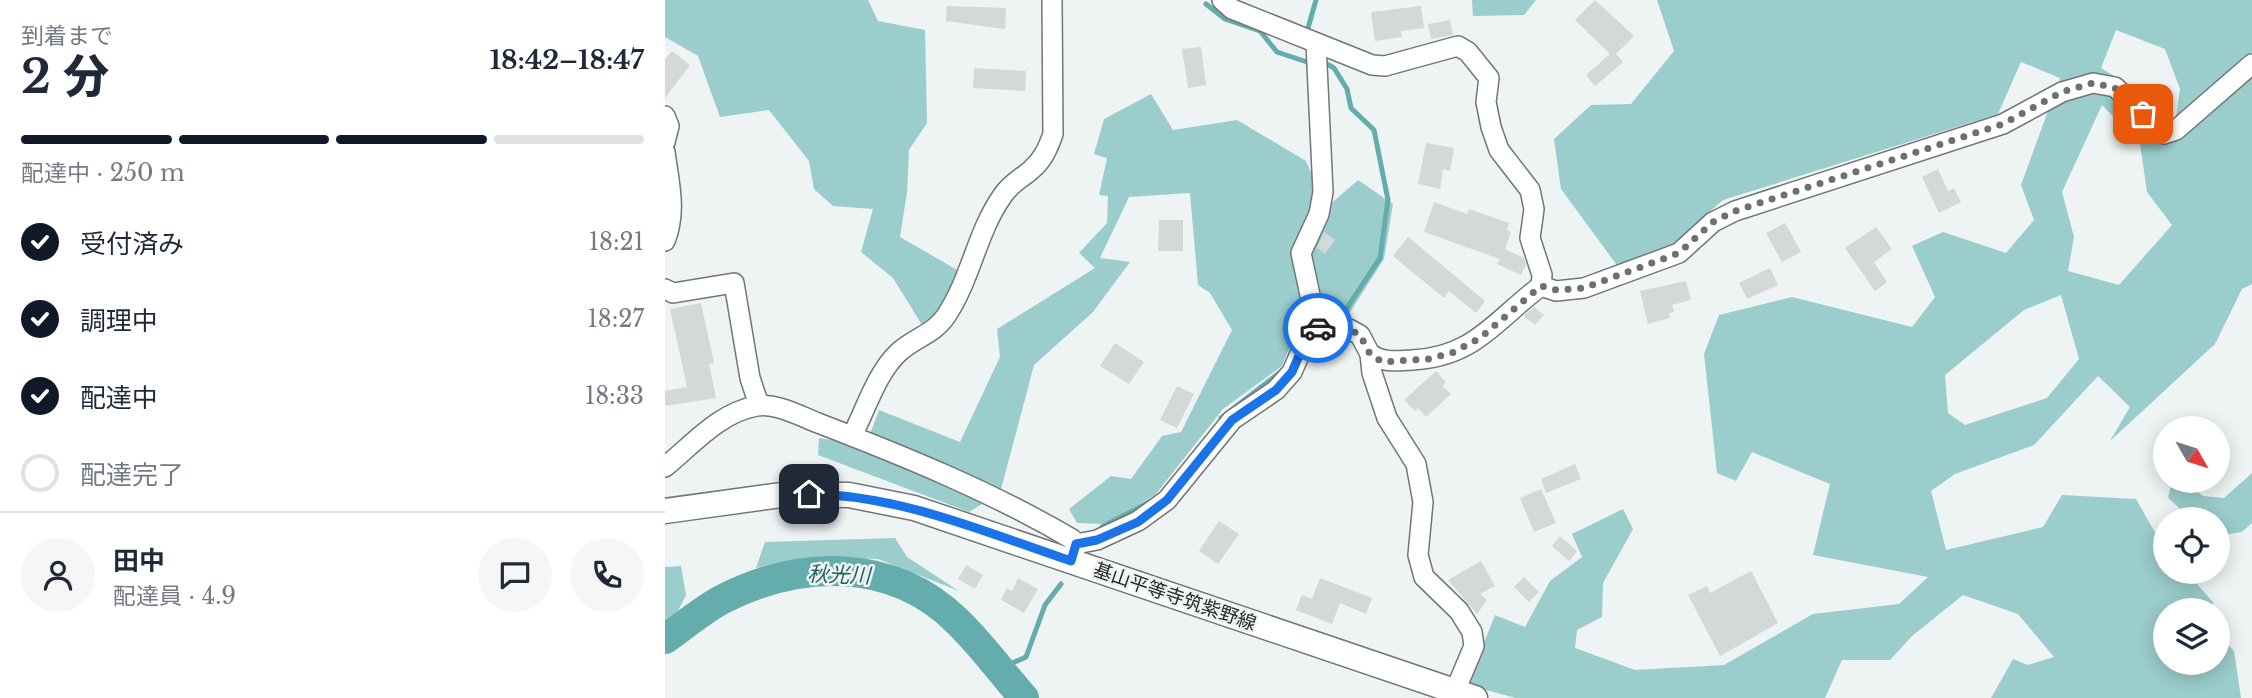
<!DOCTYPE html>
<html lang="ja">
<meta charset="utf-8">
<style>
body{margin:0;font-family:"Libre Baskerville","Noto Sans JP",serif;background:#f6f6f7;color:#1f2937;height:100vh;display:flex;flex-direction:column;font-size:26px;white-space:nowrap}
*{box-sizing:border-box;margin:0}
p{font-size:23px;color:#747a83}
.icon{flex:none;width:38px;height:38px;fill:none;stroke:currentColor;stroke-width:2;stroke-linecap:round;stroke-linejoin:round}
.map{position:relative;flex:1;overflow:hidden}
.drawer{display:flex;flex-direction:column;background:#fff;width:665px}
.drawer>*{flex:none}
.needle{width:46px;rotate:129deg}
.buttons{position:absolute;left:1488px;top:416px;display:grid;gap:14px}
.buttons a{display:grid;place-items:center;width:77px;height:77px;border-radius:50%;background:#fff;box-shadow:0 4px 18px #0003;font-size:35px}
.pin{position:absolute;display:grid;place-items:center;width:60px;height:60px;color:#fff;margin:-30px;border-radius:14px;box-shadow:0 4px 10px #0006}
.courier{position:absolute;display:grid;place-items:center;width:70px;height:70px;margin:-35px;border:5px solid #1a73e8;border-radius:50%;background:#fff;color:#222;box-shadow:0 2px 9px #0007}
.summary em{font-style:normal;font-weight:800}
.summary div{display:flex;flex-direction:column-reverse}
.summary{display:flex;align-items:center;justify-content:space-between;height:119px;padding:0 21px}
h1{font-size:46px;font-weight:800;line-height:52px}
.bar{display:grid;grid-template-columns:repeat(4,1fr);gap:10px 7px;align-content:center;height:84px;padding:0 21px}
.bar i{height:9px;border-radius:5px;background:#e0e1e3}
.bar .on{background:#111827}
.bar p{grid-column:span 4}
.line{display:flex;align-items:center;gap:18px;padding:0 21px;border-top:2px solid #e0e1e3}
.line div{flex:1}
.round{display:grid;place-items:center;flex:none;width:74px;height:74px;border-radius:37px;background:#f6f6f7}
ol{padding:0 21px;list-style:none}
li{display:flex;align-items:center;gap:21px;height:77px}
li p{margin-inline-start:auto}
li .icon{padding:7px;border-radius:50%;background:#111827;color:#fff;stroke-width:4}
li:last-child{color:#747a83}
li i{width:38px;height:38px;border:4px solid #e0e1e3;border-radius:50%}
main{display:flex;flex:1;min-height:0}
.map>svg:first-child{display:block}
</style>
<main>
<section class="drawer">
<div class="summary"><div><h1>2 分</h1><p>到着まで</p></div><em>18:42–18:47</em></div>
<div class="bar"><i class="on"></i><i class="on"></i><i class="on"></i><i></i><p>配達中 · 250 m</p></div>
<ol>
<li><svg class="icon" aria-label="check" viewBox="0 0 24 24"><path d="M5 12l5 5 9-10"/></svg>受付済み<p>18:21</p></li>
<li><svg class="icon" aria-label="check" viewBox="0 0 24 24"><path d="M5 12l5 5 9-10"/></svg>調理中<p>18:27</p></li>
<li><svg class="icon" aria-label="check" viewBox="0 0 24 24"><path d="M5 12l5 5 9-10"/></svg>配達中<p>18:33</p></li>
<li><i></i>配達完了</li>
</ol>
<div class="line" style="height:126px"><a class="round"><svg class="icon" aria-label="person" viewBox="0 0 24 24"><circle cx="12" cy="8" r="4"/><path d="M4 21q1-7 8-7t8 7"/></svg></a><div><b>田中</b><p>配達員 · 4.9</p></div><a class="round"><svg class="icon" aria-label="chat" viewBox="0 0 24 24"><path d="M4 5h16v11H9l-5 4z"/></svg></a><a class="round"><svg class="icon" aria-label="phone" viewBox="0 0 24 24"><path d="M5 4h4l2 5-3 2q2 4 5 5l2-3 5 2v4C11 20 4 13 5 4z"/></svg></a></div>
</section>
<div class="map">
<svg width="1587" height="698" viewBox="0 0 1587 698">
<rect width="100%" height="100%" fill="#eef3f3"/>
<!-- green -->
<g fill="#9bcdcc" fill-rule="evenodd">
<path d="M0,0H203L213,21L260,30L262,123L244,150L242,192L235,237L294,271L281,307L257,325L228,278L196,252L208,209L168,206L149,189L144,161L104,110L55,117L33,56L0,37Z"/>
<path d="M807,0H871L859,15L808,16Z"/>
<path d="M992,0H1587V52L1541,94L1563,98L1587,76V284L1577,289L1550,344L1445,441L1465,407L1433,376L1369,445L1290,474L1266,491L1281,550L1378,527L1397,495L1471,499L1500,550V572H1521L1548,602V611H1500V663H1552V634L1569,651L1576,698H1326L1348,659L1363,665L1389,657L1353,614L1298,595L1247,636L1225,660H1177L1160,698H851L802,685L830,615L860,627L885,581L917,557L907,534L958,509L968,529L938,583L937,617L912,630L910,648L970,670L1059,665L1148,614L1234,604L1263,577L1148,555L1165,484L1087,452L1071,481L1052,473L1039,354L1054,315L1127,297L1247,327L1270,297L1247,246L1278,232L1341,253L1369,220L1356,185L1395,78L1356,62L1333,114L1058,200L1004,247L954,268L896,189L889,139L926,105L966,104L1009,51ZM1451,30L1500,49L1515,89L1510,124H1492L1481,96L1436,68ZM1437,105L1475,144L1482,192L1507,225L1454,285L1403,271L1409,237L1397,192ZM1396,295L1414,359L1382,398L1300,425L1283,413L1280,375L1359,310Z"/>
<path d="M486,94L508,130L572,120L641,161L661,208L693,180L728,204L719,259L682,317L635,321L617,366L558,409L490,495L439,524L412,523L404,509L446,476L466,479L497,436L516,432L567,330L545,293L533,285L525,193L464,197L435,258L465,262L428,312L369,365L335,493L304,512L153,455L154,438L201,445L214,410L295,442L335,357L332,329L430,268L414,253L442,223L443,196L434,195L442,158L429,154L439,119Z"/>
<path d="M1587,473V523L1577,532L1552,536V520H1528L1503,498L1507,481H1519L1538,496L1559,498Z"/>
<path d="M230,538L242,557L294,591L213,559L143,558L91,568L100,542Z"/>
<path d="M16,566L21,595L9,619L0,622V567Z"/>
</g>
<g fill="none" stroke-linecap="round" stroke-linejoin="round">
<!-- stream -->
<g stroke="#65acac" stroke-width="5">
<path d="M541,4L560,19L595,31L612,52L642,62"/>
<path d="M643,28L651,0"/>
<path d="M659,316L680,311L715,258L723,200L709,130L686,108L682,89L669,68L660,63"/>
<path d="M556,418L617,371"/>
<path d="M437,527L484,502"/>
<path d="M334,669L361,657L380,605L396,584"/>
</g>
<!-- river -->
<path stroke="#65acac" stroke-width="30" d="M0,639C19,626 37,610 58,599C135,560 227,557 292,621C316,644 337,673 359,698"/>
</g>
<!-- building -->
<g fill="#d3d8d8">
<path d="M930,0L969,36L951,54L958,62L930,86L921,75L945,54L910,20Z"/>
<path d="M282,6L341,8L340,29L281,21Z"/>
<path d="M756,6L759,28L736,31L737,37L710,41L706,12Z"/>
<path d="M785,20L788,35L766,39L763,24Z"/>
<path d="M536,47L541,85L523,88L517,49Z"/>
<path d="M7,51L25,65L0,98V59Z"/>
<path d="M309,68L361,71L360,91L308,88Z"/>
<path d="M761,143L789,148L785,171L778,169L775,189L753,184Z"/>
<path d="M1273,169L1283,191L1289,188L1296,202L1274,213L1257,177Z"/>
<path d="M769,202L802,214L804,209L844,223L842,230L846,232L840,249L859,258L861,265L856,275L832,264L835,259L759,232Z"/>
<path d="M494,220H518V251H493Z"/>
<path d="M1120,223L1136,252L1117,262L1101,233Z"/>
<path d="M1211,227L1227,249L1209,262L1222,282L1210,291L1180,248Z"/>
<path d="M659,232L670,240L660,254L652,248Z"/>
<path d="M743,237L820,301L811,313L784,291L779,298L728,256Z"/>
<path d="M1105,268L1113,285L1082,299L1074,283Z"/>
<path d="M1021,281L1026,300L1007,305L1009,312L1004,313L1005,318L983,324L975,291Z"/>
<path d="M36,303L49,363L44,364L51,398L0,406V391L22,387L5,309Z"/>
<path d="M869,307L879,315L870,325L859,316Z"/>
<path d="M450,343L479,362L464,384L435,366Z"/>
<path d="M771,371L781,382L777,386L786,394L761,417L753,408L750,411L739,400Z"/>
<path d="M512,386L529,394L512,428L495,420Z"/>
<path d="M910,464L916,479L881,493L876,479Z"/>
<path d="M876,489L891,523L869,532L855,498Z"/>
<path d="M554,521L574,534L553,564L534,551Z"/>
<path d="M895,536L912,551L904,561L887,546Z"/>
<path d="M816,561L830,586L815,594L822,600L812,614L783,580Z"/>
<path d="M301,565L318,575L310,589L293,579Z"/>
<path d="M1086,571L1113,623L1055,656L1023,595L1042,586L1045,593Z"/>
<path d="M859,577L874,592L864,602L849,587Z"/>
<path d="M353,578L373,589L359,613L336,600L342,588L347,591Z"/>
<path d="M655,578L707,598L701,614L675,603L667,624L631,610L637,595L647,599Z"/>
</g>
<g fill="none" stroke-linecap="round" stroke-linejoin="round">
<!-- minor casing -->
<g stroke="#717676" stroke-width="22">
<g id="minor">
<path d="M557,0L567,9L707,65L720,66L793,46L803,52L824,78L821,102L826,127L834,150L865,190L869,209L865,238L877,275L876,286"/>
<path d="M0,116L4,126L0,142"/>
<path d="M0,152C4,183 12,211 0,241"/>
<path d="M0,289L8,293L69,283L85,378L94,405"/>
<path d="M646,328L648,309L636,253L654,214L658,192L651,44"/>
<path d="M705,354C719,363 731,361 747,360C810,357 830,320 876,286L891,291L919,288L1014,253L1048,222L1070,211L1338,124L1397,92L1428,83L1450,87L1499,134L1511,130L1587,64"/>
<path d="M187,436C201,409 212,372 234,352C249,338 269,334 281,316C306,279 312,231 338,195C345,184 357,178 366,170C378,160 383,148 388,134L387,0"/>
<path d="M0,467C28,444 55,412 92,406C112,403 135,416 153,423C239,456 327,492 407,539L411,544L409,554"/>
<path d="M411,544L432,540L473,521L502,500L567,420L611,390L627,372L646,328L684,329L695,335L705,354L707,373L722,418L751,464L758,502L753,555L759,577L794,611L807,632L809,646L790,691"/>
</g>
</g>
<!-- major casing -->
<g stroke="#717676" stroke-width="27">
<path id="major" d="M0,511L124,494L184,495L249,508L810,698"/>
</g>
<!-- minor -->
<use href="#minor" stroke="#fff" stroke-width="19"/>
<!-- major -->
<use href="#major" stroke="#fff" stroke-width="24"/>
</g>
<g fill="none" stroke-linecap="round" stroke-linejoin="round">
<!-- done -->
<path stroke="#6d7070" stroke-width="7" stroke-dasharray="0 12.6" d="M653,328L684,329L695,335L705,354L717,362L763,359L787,353L815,338L876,286L891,290L919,288L1014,253L1048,222L1070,211L1338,124L1397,92L1428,83L1450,88L1478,114"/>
<!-- route -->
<path stroke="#1a73e8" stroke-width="9" d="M144,494C235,495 320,532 406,561L411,544L432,540L473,522L502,500L567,420L611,390L627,372L646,328H653"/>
</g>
<g text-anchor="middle" stroke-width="5" stroke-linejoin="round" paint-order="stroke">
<!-- street labels -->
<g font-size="19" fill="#272929" stroke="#eef3f3">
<text transform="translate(510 596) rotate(19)" y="7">基山平等寺筑紫野線</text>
</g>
<!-- water labels -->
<g font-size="21" font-style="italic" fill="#245f60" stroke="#eef3f3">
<text transform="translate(174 575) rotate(2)" y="7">秋光川</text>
</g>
</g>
</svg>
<div class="buttons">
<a><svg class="needle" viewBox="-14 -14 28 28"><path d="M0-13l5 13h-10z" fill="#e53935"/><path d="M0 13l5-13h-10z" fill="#747a83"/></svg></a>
<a><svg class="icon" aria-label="locate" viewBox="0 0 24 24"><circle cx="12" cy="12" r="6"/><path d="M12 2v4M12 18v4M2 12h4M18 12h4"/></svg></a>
<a><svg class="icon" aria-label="layers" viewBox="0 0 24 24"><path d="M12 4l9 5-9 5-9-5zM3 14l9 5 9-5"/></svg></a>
</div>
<div class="pin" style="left:1478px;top:114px;background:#ea580c"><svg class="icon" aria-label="bag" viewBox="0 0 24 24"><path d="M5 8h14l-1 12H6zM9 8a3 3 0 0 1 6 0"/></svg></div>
<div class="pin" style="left:144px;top:494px;background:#1f2937"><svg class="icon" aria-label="home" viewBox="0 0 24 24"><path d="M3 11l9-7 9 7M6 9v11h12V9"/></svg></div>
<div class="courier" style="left:653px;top:328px"><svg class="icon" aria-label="car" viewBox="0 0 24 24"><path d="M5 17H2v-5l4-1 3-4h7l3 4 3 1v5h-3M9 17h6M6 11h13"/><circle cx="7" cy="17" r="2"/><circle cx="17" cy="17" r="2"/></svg></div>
</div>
</main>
